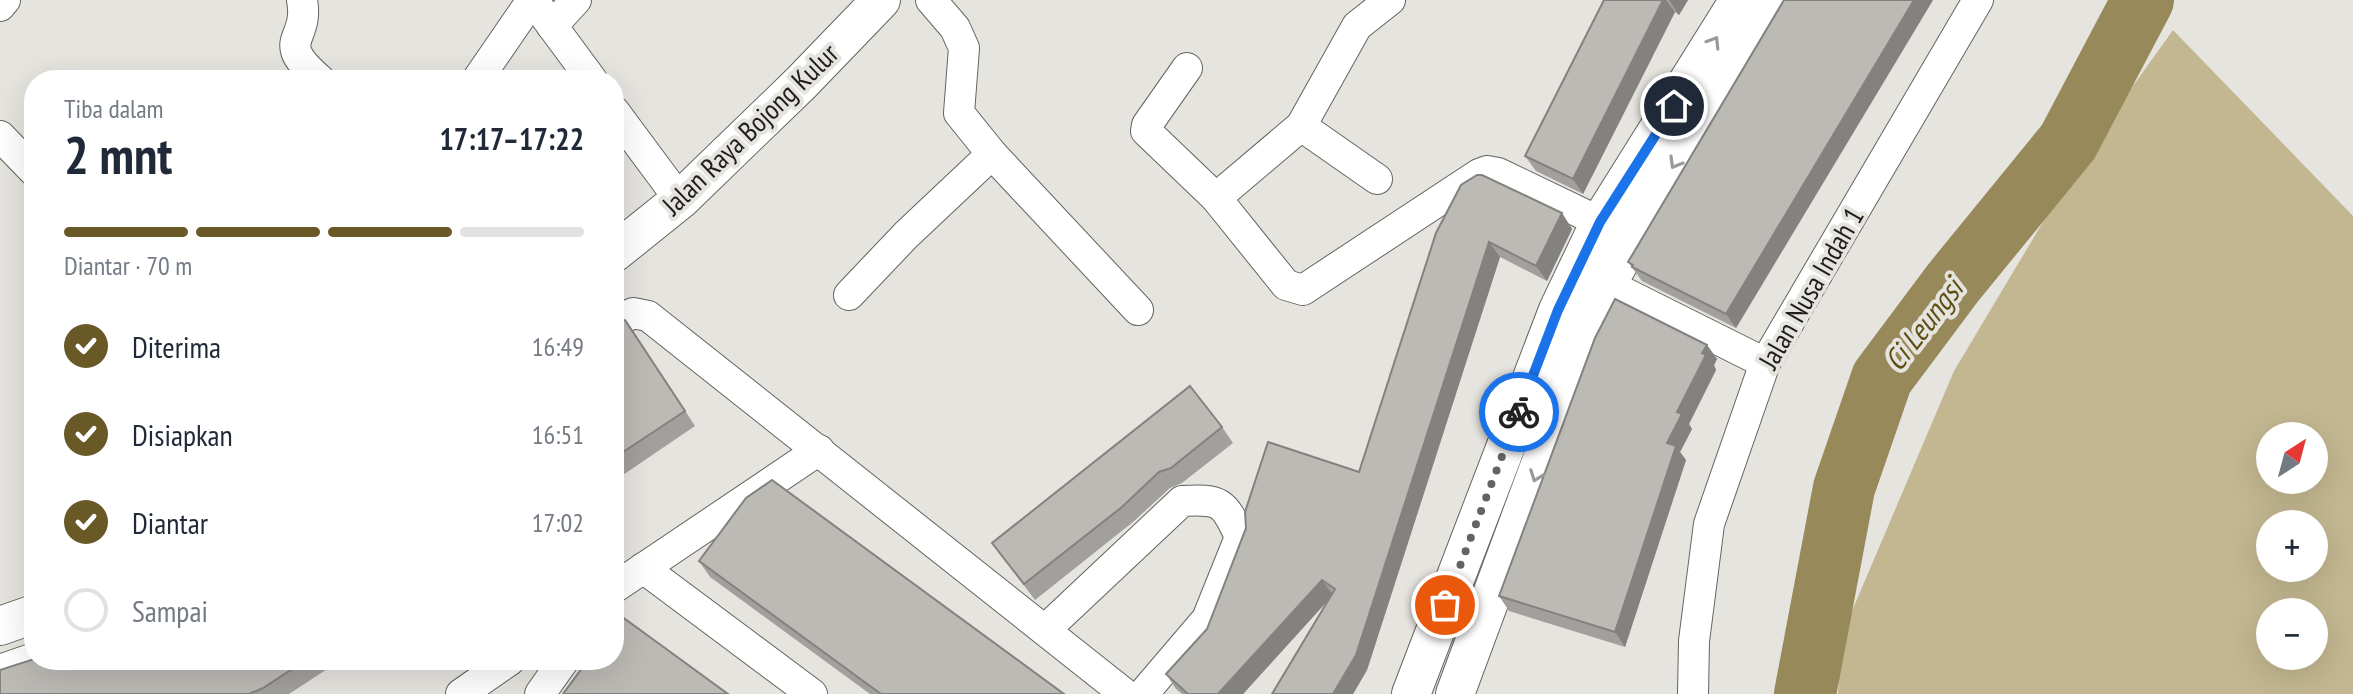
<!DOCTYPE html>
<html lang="id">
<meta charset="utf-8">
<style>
body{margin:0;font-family:"PT Sans Narrow",sans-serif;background:#f6f6f7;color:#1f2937;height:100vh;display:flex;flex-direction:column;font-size:30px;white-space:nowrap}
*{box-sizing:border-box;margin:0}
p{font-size:26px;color:#747a83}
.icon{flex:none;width:44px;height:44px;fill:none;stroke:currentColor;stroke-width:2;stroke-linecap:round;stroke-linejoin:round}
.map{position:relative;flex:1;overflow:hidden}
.sheet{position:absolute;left:24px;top:70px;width:600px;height:600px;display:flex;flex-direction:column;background:#fff;border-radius:32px;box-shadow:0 8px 32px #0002}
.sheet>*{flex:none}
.needle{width:52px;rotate:36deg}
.tools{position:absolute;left:2256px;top:422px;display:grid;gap:16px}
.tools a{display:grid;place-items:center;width:72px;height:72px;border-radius:50%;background:#fff;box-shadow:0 8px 32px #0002;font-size:40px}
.pin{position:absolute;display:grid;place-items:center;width:68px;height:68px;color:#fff;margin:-34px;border:4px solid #fff;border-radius:50%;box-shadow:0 2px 8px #0007}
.courier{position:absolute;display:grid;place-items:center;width:80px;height:80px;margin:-40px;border:6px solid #1a73e8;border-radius:50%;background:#fff;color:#222;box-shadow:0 2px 10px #0007}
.overview em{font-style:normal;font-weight:800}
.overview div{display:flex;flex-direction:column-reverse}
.overview{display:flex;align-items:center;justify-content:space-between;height:136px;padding:0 40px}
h1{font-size:52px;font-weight:800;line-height:60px}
.bar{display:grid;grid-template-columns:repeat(4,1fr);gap:12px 8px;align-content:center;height:96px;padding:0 40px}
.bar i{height:10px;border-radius:6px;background:#e0e1e3}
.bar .active{background:#685926}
.bar p{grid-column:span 4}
ol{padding:0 40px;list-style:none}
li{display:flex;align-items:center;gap:24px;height:88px}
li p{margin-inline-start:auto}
li .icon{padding:8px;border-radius:50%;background:#685926;color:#fff;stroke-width:4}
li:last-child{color:#747a83}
li i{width:44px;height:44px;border:4px solid #e0e1e3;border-radius:50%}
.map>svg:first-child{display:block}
</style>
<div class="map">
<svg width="2353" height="694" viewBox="0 0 2353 694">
<rect width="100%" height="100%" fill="#e6e4df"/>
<!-- green -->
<path fill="#c2b790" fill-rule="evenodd" d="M2173,30L2353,216V694H1838L1841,637L1954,371L2080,160ZM2270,436H2314V480H2270ZM2270,524H2314V568H2270ZM2270,612H2314V656H2270Z"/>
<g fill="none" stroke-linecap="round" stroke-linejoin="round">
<!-- river -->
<path stroke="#98895a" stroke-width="62" d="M1805,694L1844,488L1882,378L1953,283L2068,142L2143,0"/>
<!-- minor casing -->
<g stroke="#65635f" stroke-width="32">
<g id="minor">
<path d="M302,0C310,43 272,38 320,80"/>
<path d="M533,0L592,80"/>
<path d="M931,0L955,28L964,48L959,113L992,154L1138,310"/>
<path d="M1390,0L1357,26L1301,126L1216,198L1286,285L1303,290L1479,174L1487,171L1498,173L1600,222"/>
<path d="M0,6L5,0"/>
<path d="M552,26L576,0"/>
<path d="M1187,68L1147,125L1146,131L1216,198"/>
<path d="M477,80L532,0"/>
<path d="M614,111L680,200"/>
<path d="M1301,126L1377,179"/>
<path d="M0,136L34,171"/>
<path d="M1607,284L1765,363"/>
<path d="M849,295L906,235L992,154"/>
<path d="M614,323L633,313L648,316L1125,694"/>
<path d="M643,568L812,694"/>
<path d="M614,588L819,450"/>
<path d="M1045,630L1182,501C1220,499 1224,501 1240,537L1207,619L1143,694"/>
<path d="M0,670L34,658"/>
<path d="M461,694L510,660"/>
<path d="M540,694L564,660"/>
<path d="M1693,694L1694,641L1709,524L1765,363L1978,0"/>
</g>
</g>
<!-- tertiary casing -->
<g stroke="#65635f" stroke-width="40">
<g id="tertiary">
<path d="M614,253L680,200L801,83L881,0"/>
<path d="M0,626L34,614"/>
<path d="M1411,694L1558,310L1600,222L1739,0"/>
<path d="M1455,694L1607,284L1699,123L1773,0"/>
</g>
</g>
<!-- minor -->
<use href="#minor" stroke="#fff" stroke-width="30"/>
<!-- tertiary -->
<use href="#tertiary" stroke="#fff" stroke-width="38"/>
</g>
<!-- wall -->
<g fill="#a2a09c">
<path d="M1604,0H1688L1679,15L1675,12L1583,194L1536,171L1525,156Z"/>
<path d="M1784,0H1933L1736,328L1642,281L1628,262Z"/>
<path d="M1482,175L1562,213L1572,229L1547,281L1500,257L1367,670L1353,694H1272L1328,600L1243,694H1182L1176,689L1166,674L1359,472Z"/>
<path d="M614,327L636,336L695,426L614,481Z"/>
<path d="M1707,345L1717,359L1714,365L1716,370L1689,424L1692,429L1680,452L1686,460L1625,647L1509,611L1499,596Z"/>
<path d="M1222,427L1233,443L1182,483L1170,488L1133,522L1035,600L992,543Z"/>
<path d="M699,561L1064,694H870L710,577Z"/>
<path d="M34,660H341L289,694H0Z"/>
</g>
<!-- shaded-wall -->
<g fill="#84827f">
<path d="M1663,0H1666L1675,12L1583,194L1573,179Z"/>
<path d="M1669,0H1688L1679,15Z"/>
<path d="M1914,0H1933L1736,328L1726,314Z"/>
<path d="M1562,213L1572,229L1547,281L1536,266Z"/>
<path d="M1489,242L1500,257L1367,670L1353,694H1333Z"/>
<path d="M1707,345L1717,359L1714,365L1716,370L1689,424L1692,429L1680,452L1686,460L1625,647L1615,632L1667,443L1677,412L1702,353Z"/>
<path d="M1322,580L1333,595L1243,694H1218Z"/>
</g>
<!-- building -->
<g fill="#bcbab5" stroke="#84827f" stroke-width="2">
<path d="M1604,0H1663L1573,179L1525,156Z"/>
<path d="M1784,0H1914L1726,314L1632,267L1633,265L1628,262Z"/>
<path d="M1477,175H1482L1562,213L1536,266L1489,242L1356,655L1333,694H1272L1335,589L1322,580L1218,694H1188L1166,674L1207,629L1246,528L1245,512L1268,442L1359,472L1436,233L1461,185Z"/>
<path d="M1615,299L1707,345L1702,353L1706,355L1677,412L1682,414L1667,443L1676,446L1615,632L1499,596L1595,338Z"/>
<path d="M625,320L685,411L614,458V327Z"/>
<path d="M1190,386L1222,427L1171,468L1159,472L1122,507L1024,584L992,543Z"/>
<path d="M772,480L1064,694H881L699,561L746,498Z"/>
<path d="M621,616L728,694H563L588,660H614V625Z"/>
<path d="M34,659V660H306L263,688L249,694H0V670Z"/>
</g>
<!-- one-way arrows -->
<defs><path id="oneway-chevron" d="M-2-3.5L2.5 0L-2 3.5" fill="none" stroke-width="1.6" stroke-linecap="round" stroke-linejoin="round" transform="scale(2)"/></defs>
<g stroke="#9a9a99">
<use href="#oneway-chevron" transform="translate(1714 42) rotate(-58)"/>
<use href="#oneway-chevron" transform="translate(1675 163) rotate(120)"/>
<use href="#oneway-chevron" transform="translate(1536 476) rotate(110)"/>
</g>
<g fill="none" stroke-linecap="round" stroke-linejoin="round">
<!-- done -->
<path stroke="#656361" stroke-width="8" stroke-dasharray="0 14.4" d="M1445,605L1519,412"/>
<!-- route -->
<path stroke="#1a73e8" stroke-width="10" d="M1519,412L1558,310L1600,222L1674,106"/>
</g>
<g text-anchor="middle" stroke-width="8" stroke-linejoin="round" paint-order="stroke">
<!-- street labels -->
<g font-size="28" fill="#1f1e1d" stroke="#e6e4df">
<text transform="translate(750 129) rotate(-44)" y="10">Jalan Raya Bojong Kulur</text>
<text transform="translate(1811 288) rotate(-60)" y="10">Jalan Nusa Indah 1</text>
</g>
<!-- water labels -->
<g font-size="30" font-style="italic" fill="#604f15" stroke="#e6e4df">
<text transform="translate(1924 325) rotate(-52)" y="10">Ci Leungsi</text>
</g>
</g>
</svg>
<div class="tools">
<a><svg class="needle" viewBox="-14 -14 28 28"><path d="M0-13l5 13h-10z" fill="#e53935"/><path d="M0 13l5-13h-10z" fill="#747a83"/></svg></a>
<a>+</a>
<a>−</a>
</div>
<div class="pin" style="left:1445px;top:605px;background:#ea580c"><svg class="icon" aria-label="bag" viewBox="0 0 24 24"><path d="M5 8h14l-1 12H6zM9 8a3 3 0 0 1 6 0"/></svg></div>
<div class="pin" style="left:1674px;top:106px;background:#1f2937"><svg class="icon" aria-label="home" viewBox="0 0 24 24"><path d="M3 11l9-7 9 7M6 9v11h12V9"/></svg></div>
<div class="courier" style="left:1519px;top:412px"><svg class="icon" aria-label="bike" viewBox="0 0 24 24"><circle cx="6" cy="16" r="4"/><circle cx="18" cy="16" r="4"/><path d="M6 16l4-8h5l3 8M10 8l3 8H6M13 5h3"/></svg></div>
<section class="sheet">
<div class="overview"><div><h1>2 mnt</h1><p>Tiba dalam</p></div><em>17:17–17:22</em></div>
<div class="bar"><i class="active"></i><i class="active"></i><i class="active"></i><i></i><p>Diantar · 70 m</p></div>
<ol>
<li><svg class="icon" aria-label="check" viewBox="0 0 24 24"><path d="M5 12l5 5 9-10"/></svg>Diterima<p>16:49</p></li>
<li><svg class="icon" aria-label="check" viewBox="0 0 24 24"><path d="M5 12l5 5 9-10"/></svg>Disiapkan<p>16:51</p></li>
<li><svg class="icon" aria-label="check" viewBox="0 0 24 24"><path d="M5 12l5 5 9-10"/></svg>Diantar<p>17:02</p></li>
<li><i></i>Sampai</li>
</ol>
</section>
</div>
